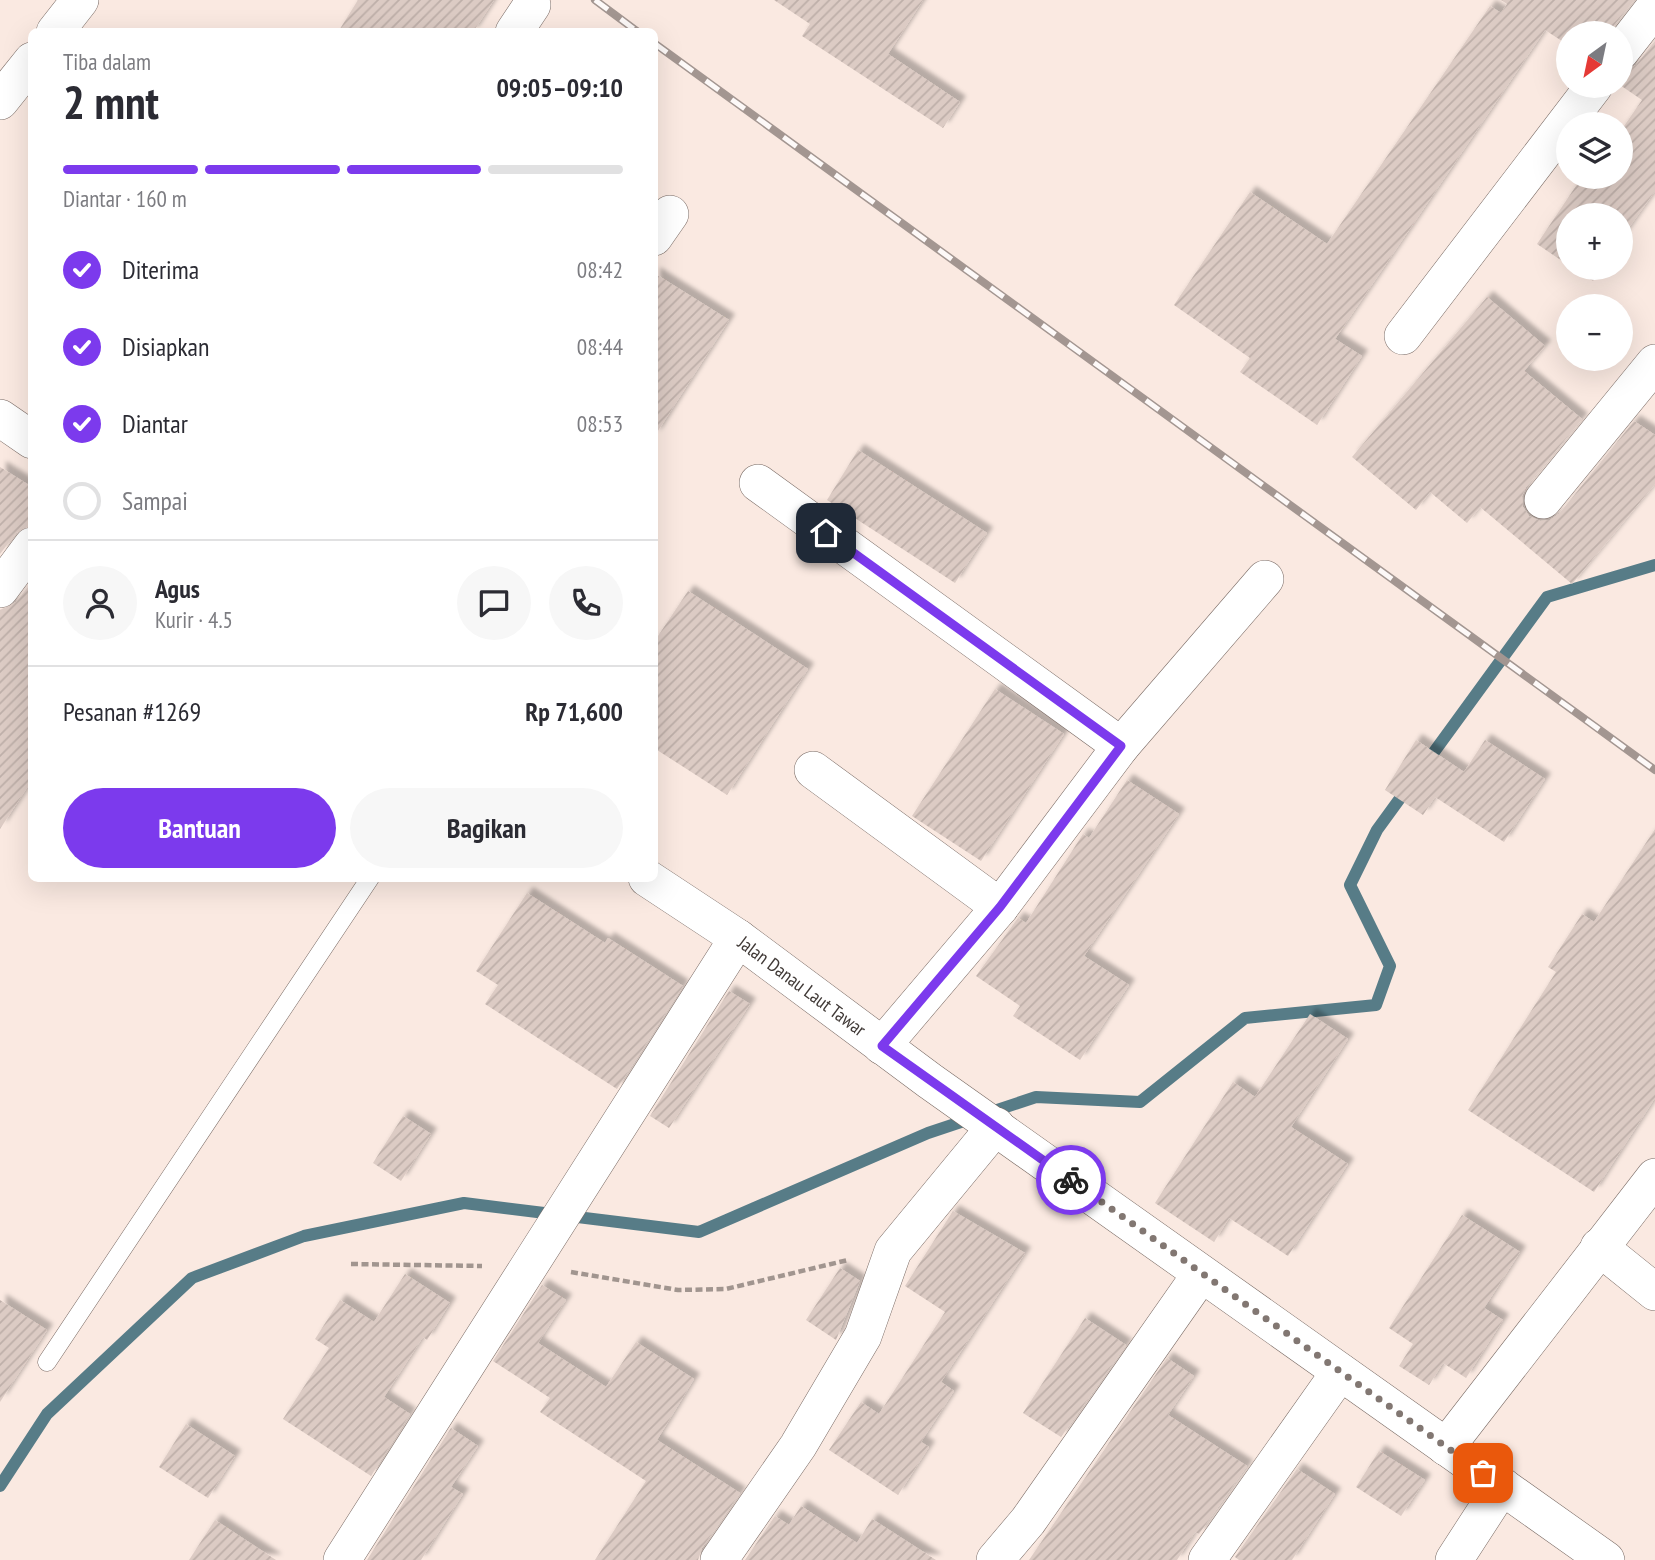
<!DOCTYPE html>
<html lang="id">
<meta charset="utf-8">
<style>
body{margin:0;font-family:"PT Sans Narrow",sans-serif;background:#f7f7f7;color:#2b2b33;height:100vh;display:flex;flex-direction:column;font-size:26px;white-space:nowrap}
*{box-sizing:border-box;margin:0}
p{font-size:23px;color:#7c7c81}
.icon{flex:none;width:38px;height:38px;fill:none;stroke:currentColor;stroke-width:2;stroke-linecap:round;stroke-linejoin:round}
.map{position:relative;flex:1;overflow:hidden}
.sheet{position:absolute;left:28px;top:28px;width:630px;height:854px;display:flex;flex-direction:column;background:#fff;border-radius:10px;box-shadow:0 7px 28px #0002}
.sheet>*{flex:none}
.needle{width:46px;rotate:213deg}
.buttons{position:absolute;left:1556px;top:21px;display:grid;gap:14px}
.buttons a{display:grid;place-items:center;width:77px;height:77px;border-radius:50%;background:#fff;box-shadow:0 7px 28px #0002;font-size:35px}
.pin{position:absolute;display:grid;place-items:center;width:60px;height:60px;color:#fff;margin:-30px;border-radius:14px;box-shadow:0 4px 10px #0006}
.courier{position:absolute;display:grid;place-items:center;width:70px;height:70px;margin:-35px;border:5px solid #7c3aed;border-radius:50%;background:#fff;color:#222;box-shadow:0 2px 9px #0007}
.summary em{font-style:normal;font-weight:600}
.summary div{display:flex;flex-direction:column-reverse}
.summary{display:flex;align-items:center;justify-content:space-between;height:119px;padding:0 35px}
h1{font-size:46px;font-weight:600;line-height:52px}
.bar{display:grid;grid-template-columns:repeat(4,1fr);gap:10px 7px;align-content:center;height:84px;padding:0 35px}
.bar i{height:9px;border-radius:5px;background:#e1e1e2}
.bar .active{background:#7c3aed}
.bar p{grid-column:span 4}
.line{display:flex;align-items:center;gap:18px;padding:0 35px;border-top:2px solid #e1e1e2}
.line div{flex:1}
.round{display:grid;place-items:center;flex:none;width:74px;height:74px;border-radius:37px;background:#f7f7f7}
ol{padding:0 35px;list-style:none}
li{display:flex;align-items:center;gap:21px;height:77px}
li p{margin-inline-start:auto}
li .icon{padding:7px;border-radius:50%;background:#7c3aed;color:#fff;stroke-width:4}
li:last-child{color:#7c7c81}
li i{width:38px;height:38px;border:4px solid #e1e1e2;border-radius:50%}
.action{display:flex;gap:14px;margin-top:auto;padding:14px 35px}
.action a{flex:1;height:80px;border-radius:42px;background:#7c3aed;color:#fff;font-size:28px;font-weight:600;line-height:80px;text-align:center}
.action a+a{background:#f7f7f7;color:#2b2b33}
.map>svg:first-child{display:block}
</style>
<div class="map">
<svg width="1655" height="1560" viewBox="0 0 1655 1560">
<defs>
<pattern id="building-hatch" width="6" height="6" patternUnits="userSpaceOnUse" patternTransform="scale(1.75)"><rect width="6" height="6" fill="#dccbc4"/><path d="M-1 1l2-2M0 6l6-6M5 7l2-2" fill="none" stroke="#beafa9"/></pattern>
<filter id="shadow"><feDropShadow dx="6" dy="-6" stdDeviation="2" flood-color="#0004"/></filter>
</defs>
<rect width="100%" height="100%" fill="#fae9e1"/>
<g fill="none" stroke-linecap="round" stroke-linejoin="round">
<!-- stream -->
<g stroke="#577c87" stroke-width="12">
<path d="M1426,763L1547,597L1655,565"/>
<path d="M0,1486L47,1414L192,1278L304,1236L464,1203L699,1232L928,1133L1036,1097L1140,1102L1245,1018L1376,1005L1390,966L1350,885L1377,830L1409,786"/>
</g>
</g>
<!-- building -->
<g fill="url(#building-hatch)" filter="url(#shadow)">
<path d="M358,0H494L473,32H338Z"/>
<path d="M774,0H923L888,54L960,102L943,128L802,36L810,24Z"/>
<path d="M1501,0H1634L1608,33H1568V45L1545,30L1335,339L1362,356L1317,425L1240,372L1250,358L1174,305L1250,192L1327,244L1490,6L1501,13L1507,4Z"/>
<path d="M1655,41V191L1620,240V215H1568V265L1537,244L1582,177H1620V132L1642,100L1620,85V72L1636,65Z"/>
<path d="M1573,268H1602L1593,281Z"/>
<path d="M654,273L729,320L654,437Z"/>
<path d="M1487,297L1545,346L1524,371L1582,419L1526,487L1522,496L1523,507L1529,516L1540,521L1550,520L1559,514L1634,421L1655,435V484L1572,584L1480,507L1467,523L1430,492L1416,510L1352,457Z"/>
<path d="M858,450L987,533L955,583L827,500Z"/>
<path d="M0,467L32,487V525L16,533L0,554Z"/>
<path d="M32,582V780L0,829V610L16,602Z"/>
<path d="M688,591L808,669L727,795L654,748V642Z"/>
<path d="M995,689L1064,734L981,861L912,816Z"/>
<path d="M1416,740L1464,772L1485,740L1545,779L1504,842L1435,797L1423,815L1385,790Z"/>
<path d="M1127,780L1179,814L1084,956L1129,985L1080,1060L1013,1016L1020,1006L976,976L1018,918L1026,923L1083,834L1089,838Z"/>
<path d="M1655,829V1098L1594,1192L1468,1110L1556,972L1548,967L1582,914L1594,922Z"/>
<path d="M527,893L605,943L608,938L683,986L617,1089L485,1004L498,985L476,971Z"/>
<path d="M729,991L750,1004L669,1128L650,1116Z"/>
<path d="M1310,1014L1348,1039L1291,1127L1348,1164L1288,1256L1229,1218L1214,1242L1155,1203L1233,1082L1255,1097Z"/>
<path d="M403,1116L431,1134L401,1181L373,1163Z"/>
<path d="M953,1211L1025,1253L941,1382L954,1391L921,1442L929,1447L898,1495L829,1450L861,1402L879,1414L945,1312L905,1286Z"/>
<path d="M1462,1215L1520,1252L1484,1308L1503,1320L1466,1378L1443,1363L1429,1385L1399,1366L1413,1344L1389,1328Z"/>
<path d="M840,1268L860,1281L836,1340L806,1320Z"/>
<path d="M405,1274L450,1303L427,1340L423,1337L384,1397L410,1414L371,1476L283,1419L329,1348L315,1339L340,1300L374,1322Z"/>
<path d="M542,1285L566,1300L538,1343L606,1387L636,1342L694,1379L657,1440L740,1493L702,1548L698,1560H595L646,1481L540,1412L550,1398L493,1361Z"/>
<path d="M0,1300L47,1330L0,1402Z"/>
<path d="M1085,1318L1126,1345L1061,1437L1023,1413Z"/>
<path d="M1167,1358L1194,1376L1168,1415L1247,1466L1199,1534L1195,1532L1177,1560H1029Z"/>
<path d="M186,1424L235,1456L208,1498L159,1467Z"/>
<path d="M451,1428L478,1446L451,1487L463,1494L421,1560H367Z"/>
<path d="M1379,1451L1425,1480L1401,1516L1356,1487Z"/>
<path d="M1297,1469L1335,1494L1292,1560H1239L1235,1557Z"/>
<path d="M801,1506L857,1543L872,1519L936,1560H745L775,1516L789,1525Z"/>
<path d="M215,1520L276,1560H189Z"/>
</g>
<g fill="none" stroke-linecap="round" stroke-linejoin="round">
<!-- service casing -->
<g stroke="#796a64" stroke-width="19">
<path id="service" d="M47,1362L370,878"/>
</g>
<!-- minor casing -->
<g stroke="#796a64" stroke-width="38">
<g id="minor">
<path d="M55,32L80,0"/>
<path d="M514,32L532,5"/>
<path d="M1620,52L1655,7"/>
<path d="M0,101L32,61"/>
<path d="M654,237L670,214"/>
<path d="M1403,336L1594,86"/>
<path d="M0,418L32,440"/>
<path d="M758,483L1121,746"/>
<path d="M1543,500L1655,363"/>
<path d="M0,589L32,546"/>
<path d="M813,770L1000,907"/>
<path id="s1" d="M647,878L738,938L930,1081L1606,1560"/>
<path d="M882,1046L1000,907L1121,746L1265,579"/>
<path d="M1599,1247L1655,1292"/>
<path d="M1446,1447L1655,1177"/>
<path d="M342,1560L738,938"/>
<path d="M719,1560L798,1446L863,1336L893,1251L996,1126"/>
<path d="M995,1560L1028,1521L1201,1274"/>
<path d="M1207,1560L1340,1372"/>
<path d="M1454,1560L1502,1486"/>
</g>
</g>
<!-- path -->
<g stroke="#a1958f" stroke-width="4.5" stroke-dasharray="7 3.5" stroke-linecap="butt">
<path d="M351,1264L482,1266"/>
<path d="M571,1272L678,1290L726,1289L848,1260"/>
</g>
<!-- service -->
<use href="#service" stroke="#fff" stroke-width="18"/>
<!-- minor -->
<use href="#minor" stroke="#fff" stroke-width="37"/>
<!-- rail casing -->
<g stroke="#a39691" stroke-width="8">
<g id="rail">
<path d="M595,0L638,32"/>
<path d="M654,43L1655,770"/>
</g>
</g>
<!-- rail -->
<use href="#rail" stroke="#fdf9f8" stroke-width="5" stroke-dasharray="16" stroke-linecap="butt"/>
</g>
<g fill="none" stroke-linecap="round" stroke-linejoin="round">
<!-- done -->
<path stroke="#827772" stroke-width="7" stroke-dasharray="0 12.6" d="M1071,1180L1483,1473"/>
<!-- route -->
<path stroke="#7c3aed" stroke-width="9" d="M826,533L1121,746L1000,907L882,1046L1071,1180"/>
</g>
<g text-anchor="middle" stroke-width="7" stroke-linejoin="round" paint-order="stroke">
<!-- street labels -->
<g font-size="19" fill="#413a37" stroke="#fdf9f8">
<text dy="7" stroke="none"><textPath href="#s1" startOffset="189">Jalan Danau Laut Tawar</textPath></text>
</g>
</g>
</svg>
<div class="buttons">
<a><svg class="needle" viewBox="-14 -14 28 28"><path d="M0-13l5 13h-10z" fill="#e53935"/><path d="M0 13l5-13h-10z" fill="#7c7c81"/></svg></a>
<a><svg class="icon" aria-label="layers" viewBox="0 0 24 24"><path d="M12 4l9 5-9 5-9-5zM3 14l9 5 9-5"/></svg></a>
<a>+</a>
<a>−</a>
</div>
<div class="pin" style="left:1483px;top:1473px;background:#ea580c"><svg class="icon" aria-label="bag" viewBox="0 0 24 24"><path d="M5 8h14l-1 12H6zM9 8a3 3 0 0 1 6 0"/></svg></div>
<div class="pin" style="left:826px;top:533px;background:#1f2937"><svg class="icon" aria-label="home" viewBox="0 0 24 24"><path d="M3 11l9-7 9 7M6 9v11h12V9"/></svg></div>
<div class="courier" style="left:1071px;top:1180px"><svg class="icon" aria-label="bike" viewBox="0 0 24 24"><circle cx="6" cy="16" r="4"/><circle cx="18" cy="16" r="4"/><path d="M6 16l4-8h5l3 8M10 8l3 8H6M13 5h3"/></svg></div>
<section class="sheet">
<div class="summary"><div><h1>2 mnt</h1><p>Tiba dalam</p></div><em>09:05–09:10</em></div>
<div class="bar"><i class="active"></i><i class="active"></i><i class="active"></i><i></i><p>Diantar · 160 m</p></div>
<ol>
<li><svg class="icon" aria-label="check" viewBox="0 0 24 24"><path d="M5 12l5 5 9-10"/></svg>Diterima<p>08:42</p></li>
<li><svg class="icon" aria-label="check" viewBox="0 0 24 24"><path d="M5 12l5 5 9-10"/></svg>Disiapkan<p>08:44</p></li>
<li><svg class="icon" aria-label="check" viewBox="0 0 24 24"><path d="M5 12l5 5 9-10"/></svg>Diantar<p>08:53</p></li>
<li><i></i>Sampai</li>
</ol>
<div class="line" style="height:126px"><a class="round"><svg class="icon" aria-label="person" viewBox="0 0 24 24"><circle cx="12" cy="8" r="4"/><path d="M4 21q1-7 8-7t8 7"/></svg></a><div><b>Agus</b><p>Kurir · 4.5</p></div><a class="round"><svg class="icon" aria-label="chat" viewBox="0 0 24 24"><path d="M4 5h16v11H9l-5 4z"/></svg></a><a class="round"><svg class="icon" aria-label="phone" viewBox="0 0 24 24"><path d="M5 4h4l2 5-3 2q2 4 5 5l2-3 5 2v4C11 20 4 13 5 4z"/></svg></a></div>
<div class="line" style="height:91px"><div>Pesanan #1269</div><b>Rp 71,600</b></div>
<div class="action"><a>Bantuan</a><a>Bagikan</a></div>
</section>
</div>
